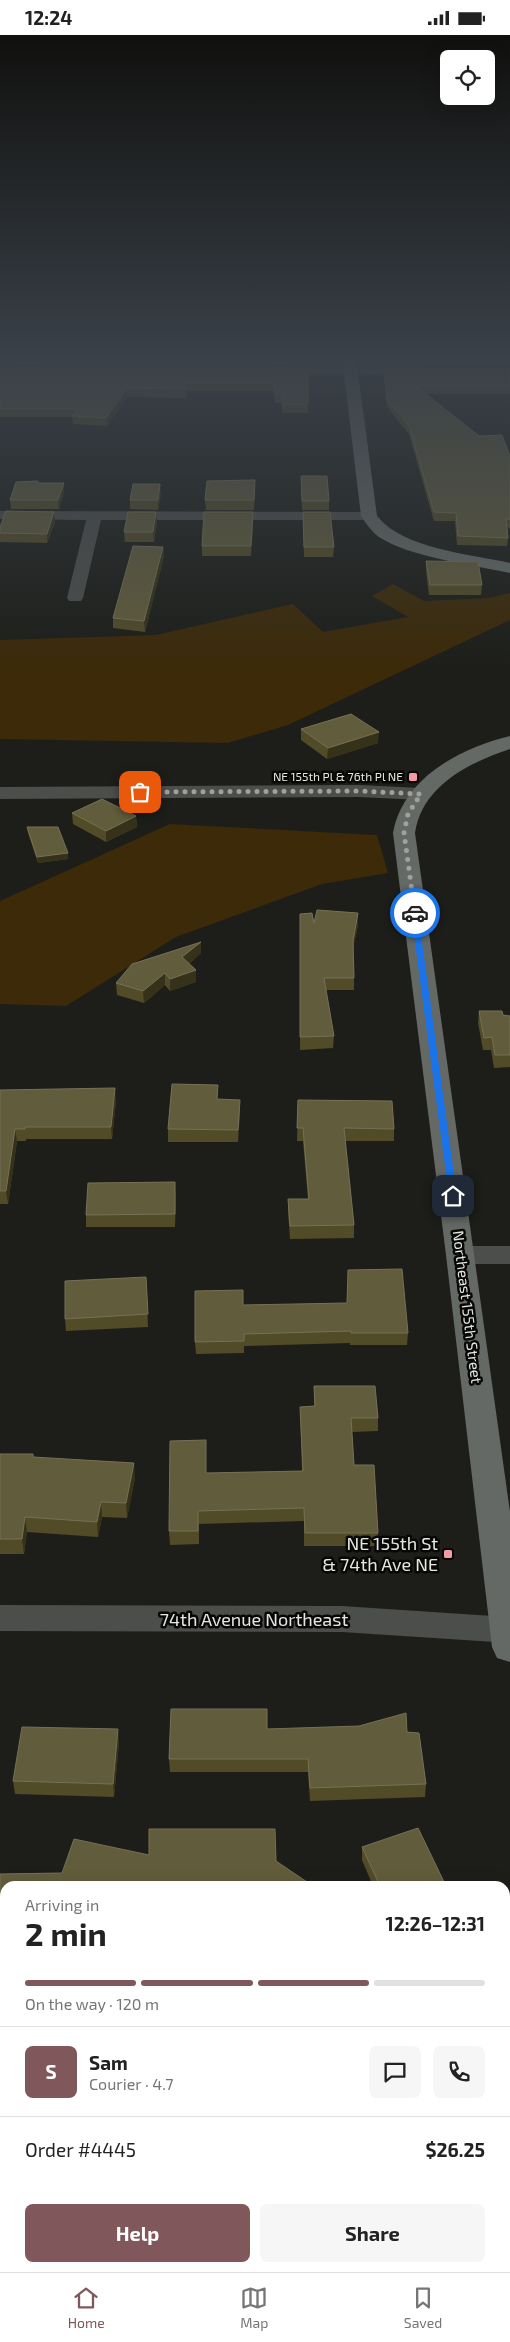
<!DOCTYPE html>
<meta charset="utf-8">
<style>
body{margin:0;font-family:"Exo 2",sans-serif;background:#f6f6f6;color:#222;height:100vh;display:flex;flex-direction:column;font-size:19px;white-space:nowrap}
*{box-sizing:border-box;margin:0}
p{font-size:16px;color:#767676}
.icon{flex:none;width:28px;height:28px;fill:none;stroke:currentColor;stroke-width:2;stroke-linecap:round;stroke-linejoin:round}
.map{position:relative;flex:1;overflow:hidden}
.sheet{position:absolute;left:0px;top:1846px;width:510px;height:391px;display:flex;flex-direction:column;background:#fff;border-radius:15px 15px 0 0;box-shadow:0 5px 20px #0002}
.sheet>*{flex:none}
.fabs{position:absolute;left:440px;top:15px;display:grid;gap:10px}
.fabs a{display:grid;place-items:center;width:55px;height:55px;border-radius:8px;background:#fff;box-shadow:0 5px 20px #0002;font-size:25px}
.pin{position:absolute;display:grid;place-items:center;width:42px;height:42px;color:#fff;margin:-21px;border-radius:10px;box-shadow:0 2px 8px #0006}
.courier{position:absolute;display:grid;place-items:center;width:50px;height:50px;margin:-25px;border:4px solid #1a73e8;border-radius:50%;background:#fff;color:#222;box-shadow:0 1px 6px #0007}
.summary em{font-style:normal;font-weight:700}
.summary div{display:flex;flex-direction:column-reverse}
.summary{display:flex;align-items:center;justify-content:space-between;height:85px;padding:0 25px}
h1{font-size:32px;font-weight:700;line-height:38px}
.bar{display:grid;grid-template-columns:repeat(4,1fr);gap:8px 5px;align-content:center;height:60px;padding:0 25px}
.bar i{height:6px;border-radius:4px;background:#e0e0e0}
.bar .selected{background:#80585b}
.bar p{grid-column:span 4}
.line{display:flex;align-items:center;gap:12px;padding:0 25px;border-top:1px solid #e0e0e0}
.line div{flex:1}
.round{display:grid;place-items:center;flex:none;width:52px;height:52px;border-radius:8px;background:#f6f6f6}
.primary-button{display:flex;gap:10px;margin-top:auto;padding:10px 25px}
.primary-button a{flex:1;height:58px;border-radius:8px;background:#80585b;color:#fff;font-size:20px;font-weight:700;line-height:58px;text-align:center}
.primary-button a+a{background:#f6f6f6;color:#222}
.status{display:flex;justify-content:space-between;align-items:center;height:35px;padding:0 25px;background:#fff;direction:ltr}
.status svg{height:14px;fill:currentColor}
.tabs{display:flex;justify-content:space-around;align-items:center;height:70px;border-top:1px solid #e0e0e0;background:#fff;font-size:14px;color:#767676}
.tabs a{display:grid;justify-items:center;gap:2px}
.tabs .selected{color:#80585b}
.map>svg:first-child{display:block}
</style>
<div class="status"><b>12:24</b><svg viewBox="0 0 49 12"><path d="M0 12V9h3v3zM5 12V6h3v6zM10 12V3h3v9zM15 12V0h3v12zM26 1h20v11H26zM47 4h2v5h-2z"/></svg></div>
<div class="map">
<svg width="510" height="2237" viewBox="0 0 510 2237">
<rect width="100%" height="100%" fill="#1d1e19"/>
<!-- green -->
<g fill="#3c2a09">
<path d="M393,549L424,566L489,563L510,558V585L288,690L228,708L0,704V605L156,600L293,569L323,597L408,582L372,561Z"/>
<path d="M170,789L377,800L388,838L322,849L176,902L66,971L0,969V866Z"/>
</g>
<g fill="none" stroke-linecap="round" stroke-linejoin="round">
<!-- street -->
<g fill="#4c4e4b" fill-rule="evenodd">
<path d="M0,331H40L46,335L40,339H0Z"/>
<path d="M275,332H418L424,336L418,340L271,339L269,336L271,333Z"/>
<path d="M0,476L369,477L376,481L369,485H101L83,563L81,566H69L67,563L86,485L0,484Z"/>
<path d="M359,750L421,753L428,755L431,759L428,763L421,765L359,762L0,764V752Z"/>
<path d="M461,1211H510V1229H461L452,1226L448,1220L452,1214Z"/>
<path d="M0,1570L342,1571L508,1582H510V1608L342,1597L0,1596Z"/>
<rect x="505" y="1960" width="5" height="38"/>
</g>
<!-- secondary -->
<g fill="#656965" fill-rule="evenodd">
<path d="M342,322H356L377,481C403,514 471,519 510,528V538C473,530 409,522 379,502C371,496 366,488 361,481Z"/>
<path d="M510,701V714C468,728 422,751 415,798L510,1477V1627L497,1623L492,1612L446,1220L393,798C403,743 460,713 510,701Z"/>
</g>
</g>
<!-- wall -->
<g fill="#514b28">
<path d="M12,322L308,323V330L12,329Z"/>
<path d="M382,322H510V330H383Z"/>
<path d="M308,333V378H282V368H275L274,356H188L186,363L127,362L107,391L73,389L72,382H0V336Z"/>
<path d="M384,334H510V359H426L479,401L510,421V494L507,492L508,503L507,511L457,510L455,486H434L409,399L387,372L384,342Z"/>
<path d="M301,441L329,466V475H302Z"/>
<path d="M38,448H64V457L59,474H11L10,465Z"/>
<path d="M255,454L254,475H206L205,465Z"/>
<path d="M161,459L158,475L130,474V465Z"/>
<path d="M54,477L55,487L47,508L0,507V492Z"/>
<path d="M303,477L334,512L333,522H304Z"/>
<path d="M157,487L154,507H125L124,497Z"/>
<path d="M253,487L251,521H202V511Z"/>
<path d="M163,512L164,521L145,597L113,593V583Z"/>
<path d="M426,526L482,550L481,560H429L426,536Z"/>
<path d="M301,694L378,708L327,724L301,705Z"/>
<path d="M72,778L136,781L137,792L106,807L73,789Z"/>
<path d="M27,792L68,818V824L38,828L28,798Z"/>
<path d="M358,878V890L353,914L354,943V955H326L334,1001L333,1013L300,1015V879L314,888Z"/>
<path d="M201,907V918L189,929L196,935V947L170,956L165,950L144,968L117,960L116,948Z"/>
<path d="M479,976L503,980L510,981V1035V1032L494,1033L491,1015H483L478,988Z"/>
<path d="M0,1055L116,1065L112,1104H26V1106H17L8,1169H0Z"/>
<path d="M218,1064L240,1077L238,1107H168V1094Z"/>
<path d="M298,1065L394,1094V1106H345L354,1190V1203L290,1204L288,1177V1164H308L303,1106H297Z"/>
<path d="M176,1159L175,1192H86V1180Z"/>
<path d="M146,1242L148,1292L66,1296L65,1284Z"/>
<path d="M243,1270L408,1298L407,1310H350V1308L244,1311V1318L196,1319L195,1307Z"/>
<path d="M314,1351L378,1383V1396L352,1397L354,1430L378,1498V1511H304V1486L199,1489V1509L170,1510L169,1496L206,1438L302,1436L300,1372L314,1371Z"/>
<path d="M0,1419H33V1422L135,1443L127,1483L102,1482L98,1502L27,1497L24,1519H0Z"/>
<path d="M267,1694L407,1697L426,1749L425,1762L310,1766L308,1737H170L169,1724Z"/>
<path d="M119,1707L114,1762L15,1759L13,1746Z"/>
<path d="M275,1794L5,1851V1917L0,1916V1839L62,1838Z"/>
<path d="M362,1812L446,1851H373L362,1825Z"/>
<rect x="0" y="2054" width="5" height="97"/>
</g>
<!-- shaded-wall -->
<g fill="#36321a">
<path d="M188,348V356L186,363V354Z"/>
<path d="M127,353V362L107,391L106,383Z"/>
<path d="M64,448V457L59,474L58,465Z"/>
<path d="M160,449L161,459L158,475V465Z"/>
<path d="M54,477L55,487L47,508V499Z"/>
<path d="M156,477L157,487L154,507L153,497Z"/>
<path d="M253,477V487L251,521V511Z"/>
<path d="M163,512L164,521L145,597L144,586Z"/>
<path d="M379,697L378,708L327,724L328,713Z"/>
<path d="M136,781L137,792L106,807V796Z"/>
<path d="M68,818V824L38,828L37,822Z"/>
<path d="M358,878V890L352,918L353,906Z"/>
<path d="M201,907V918L183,934L182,922Z"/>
<path d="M196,935V947L170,956V944Z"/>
<path d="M165,938V950L144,968L143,956Z"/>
<path d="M115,1053L116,1065L112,1104L111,1092Z"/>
<path d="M240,1065V1077L238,1107V1095Z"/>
<path d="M15,1094L17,1106L8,1169L6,1156Z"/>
<path d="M175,1147L176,1159L175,1192Z"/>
<path d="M134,1428L135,1443L127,1483L126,1468Z"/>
<path d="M101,1467L102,1482L98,1502L97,1487Z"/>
<path d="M25,1482L27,1497L24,1519L22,1504Z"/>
<path d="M118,1694L119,1707L114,1762L113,1749Z"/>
</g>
<!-- building -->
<g fill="#615c3c" stroke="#767156">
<path d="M97,322H308V323Z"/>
<path d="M383,322H510V323Z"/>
<path d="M8,333H308V369L282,370V359H275L274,348H188L186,354L127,353L106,383L72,381L77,374H0V336H7Z"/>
<path d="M384,334H510V351H416L479,401L502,400L510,421V485L506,483L508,503L458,501L456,478L434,477L409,391L387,365Z"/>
<path d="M301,441H327L329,466H302Z"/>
<path d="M255,445L254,465H205L207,446Z"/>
<path d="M38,446V448H64L58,465H10L16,447Z"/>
<path d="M133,449H160L158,465H130Z"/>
<path d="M6,476L54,477L47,499L0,498V492Z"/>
<path d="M128,477H156L153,497H124Z"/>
<path d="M204,477H253L251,511H202Z"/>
<path d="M303,477H330L334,512H304Z"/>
<path d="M133,511L163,512L144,586L113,583Z"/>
<path d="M426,526L478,527L482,550H430Z"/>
<path d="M351,679L379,697L328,713L301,694Z"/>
<path d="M102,764L136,781L106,796L72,778Z"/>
<path d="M27,792H58L68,818L37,822Z"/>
<path d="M317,875L358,878L353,906L354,943H324L334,1001L300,1002V879L312,878L314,888Z"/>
<path d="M201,907L182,922L196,935L170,944L165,938L143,956L116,948L132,929Z"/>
<path d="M479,976H502L503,980L510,981V1020H495L492,1002L484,1003Z"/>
<path d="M172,1049L218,1050L217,1064L240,1065L238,1095L168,1094Z"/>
<path d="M115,1053L111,1092H25V1094H15L6,1156H0V1055Z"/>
<path d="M298,1065L392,1066L394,1094L344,1093L354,1190L290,1191L288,1164H309L303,1093H297Z"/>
<path d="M175,1147V1179L86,1180L88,1148Z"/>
<path d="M402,1234L408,1298H351V1296L244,1299V1306L195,1307V1256L243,1255V1270L347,1268L348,1235Z"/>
<path d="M146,1242L148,1279L65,1284V1246Z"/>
<path d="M314,1351H375L378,1383H351L354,1430H374L378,1498H305L304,1473L198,1476V1496H169L170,1406L206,1405V1438L303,1436L300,1372L315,1371Z"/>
<path d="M0,1419H33V1422L134,1428L126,1468L101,1467L97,1487L25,1482L22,1504H0Z"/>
<path d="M171,1674H267V1694L359,1691L406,1678L407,1697L419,1698L426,1749L310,1753L308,1724H169Z"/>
<path d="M22,1692L118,1694L113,1749L13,1746Z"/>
<path d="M418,1793L446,1851H380L362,1812Z"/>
<path d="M149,1794H275L276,1826L313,1851H5V1903L0,1901V1839L62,1838L74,1804L149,1820Z"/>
<rect x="0" y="2054" width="5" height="82"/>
<path d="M267,2232H333L332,2237H266Z"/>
</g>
<!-- sky -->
<linearGradient id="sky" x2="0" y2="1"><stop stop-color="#10100e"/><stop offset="0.51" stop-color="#3a4149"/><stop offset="1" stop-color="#3a4149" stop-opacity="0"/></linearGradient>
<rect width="510" height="635" fill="url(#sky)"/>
<!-- route -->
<path fill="#1a73e8" d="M415,876L418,878L457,1161L453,1164L449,1161L411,878Z"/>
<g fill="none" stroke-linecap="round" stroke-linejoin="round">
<!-- done -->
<path stroke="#a0a19c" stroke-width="5" stroke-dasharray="0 9" d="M140,757L359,756L421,759L408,779L404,798L415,878"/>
</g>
<!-- markers -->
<g fill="#f49aa0" stroke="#070806" stroke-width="2">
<rect x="408" y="737" width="10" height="10" rx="2.5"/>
<rect x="443" y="1514" width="10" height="10" rx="2.5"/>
</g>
<g text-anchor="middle" stroke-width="5" stroke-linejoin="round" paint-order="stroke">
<!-- far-poi labels -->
<g font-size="12" fill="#e6e7e3" stroke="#070806" text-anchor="end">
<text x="403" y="746">NE 155th Pl &amp; 76th Pl NE</text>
</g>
<!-- street labels -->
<g font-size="15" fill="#e6e7e3" stroke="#070806">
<text transform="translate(467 1272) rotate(83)" y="5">Northeast 155th Street</text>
</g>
<!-- near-poi labels -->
<g font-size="18" fill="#e6e7e3" stroke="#070806" text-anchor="end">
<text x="438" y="1515">NE 155th St<tspan x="438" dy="21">&amp; 74th Ave NE</tspan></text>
</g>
<!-- near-street labels -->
<g font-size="18" fill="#e6e7e3" stroke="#070806">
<text x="254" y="1591">74th Avenue Northeast</text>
</g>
</g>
</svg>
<div class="fabs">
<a><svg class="icon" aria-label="locate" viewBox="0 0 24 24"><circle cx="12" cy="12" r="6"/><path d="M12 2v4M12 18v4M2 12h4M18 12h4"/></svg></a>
</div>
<div class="pin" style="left:140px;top:757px;background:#ea580c"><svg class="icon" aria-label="bag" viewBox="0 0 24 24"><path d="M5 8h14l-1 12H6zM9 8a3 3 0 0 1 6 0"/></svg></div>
<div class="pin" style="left:453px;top:1161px;background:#1f2937"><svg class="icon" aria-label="home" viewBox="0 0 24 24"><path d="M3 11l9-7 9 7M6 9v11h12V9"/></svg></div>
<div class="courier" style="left:415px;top:878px"><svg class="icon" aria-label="car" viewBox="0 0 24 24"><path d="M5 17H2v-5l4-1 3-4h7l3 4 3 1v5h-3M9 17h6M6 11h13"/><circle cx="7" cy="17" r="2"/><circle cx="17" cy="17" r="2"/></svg></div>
<section class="sheet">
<div class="summary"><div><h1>2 min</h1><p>Arriving in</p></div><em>12:26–12:31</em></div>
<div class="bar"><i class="selected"></i><i class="selected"></i><i class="selected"></i><i></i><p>On the way · 120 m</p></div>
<div class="line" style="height:90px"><b class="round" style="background:#80585b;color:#fff">S</b><div><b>Sam</b><p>Courier · 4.7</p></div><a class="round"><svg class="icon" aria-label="chat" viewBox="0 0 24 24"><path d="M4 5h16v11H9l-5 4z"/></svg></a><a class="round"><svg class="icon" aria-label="phone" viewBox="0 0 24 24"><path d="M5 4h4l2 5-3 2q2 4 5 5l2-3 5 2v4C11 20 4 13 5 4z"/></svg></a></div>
<div class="line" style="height:65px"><div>Order #4445</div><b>$26.25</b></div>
<div class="primary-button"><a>Help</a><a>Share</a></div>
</section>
</div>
<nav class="tabs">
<a class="selected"><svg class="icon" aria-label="home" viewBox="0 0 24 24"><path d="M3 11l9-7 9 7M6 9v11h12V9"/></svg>Home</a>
<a><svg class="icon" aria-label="map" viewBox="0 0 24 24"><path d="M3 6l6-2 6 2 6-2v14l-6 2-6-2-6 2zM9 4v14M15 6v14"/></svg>Map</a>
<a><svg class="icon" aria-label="saved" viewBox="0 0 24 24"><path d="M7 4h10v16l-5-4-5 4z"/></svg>Saved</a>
</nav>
